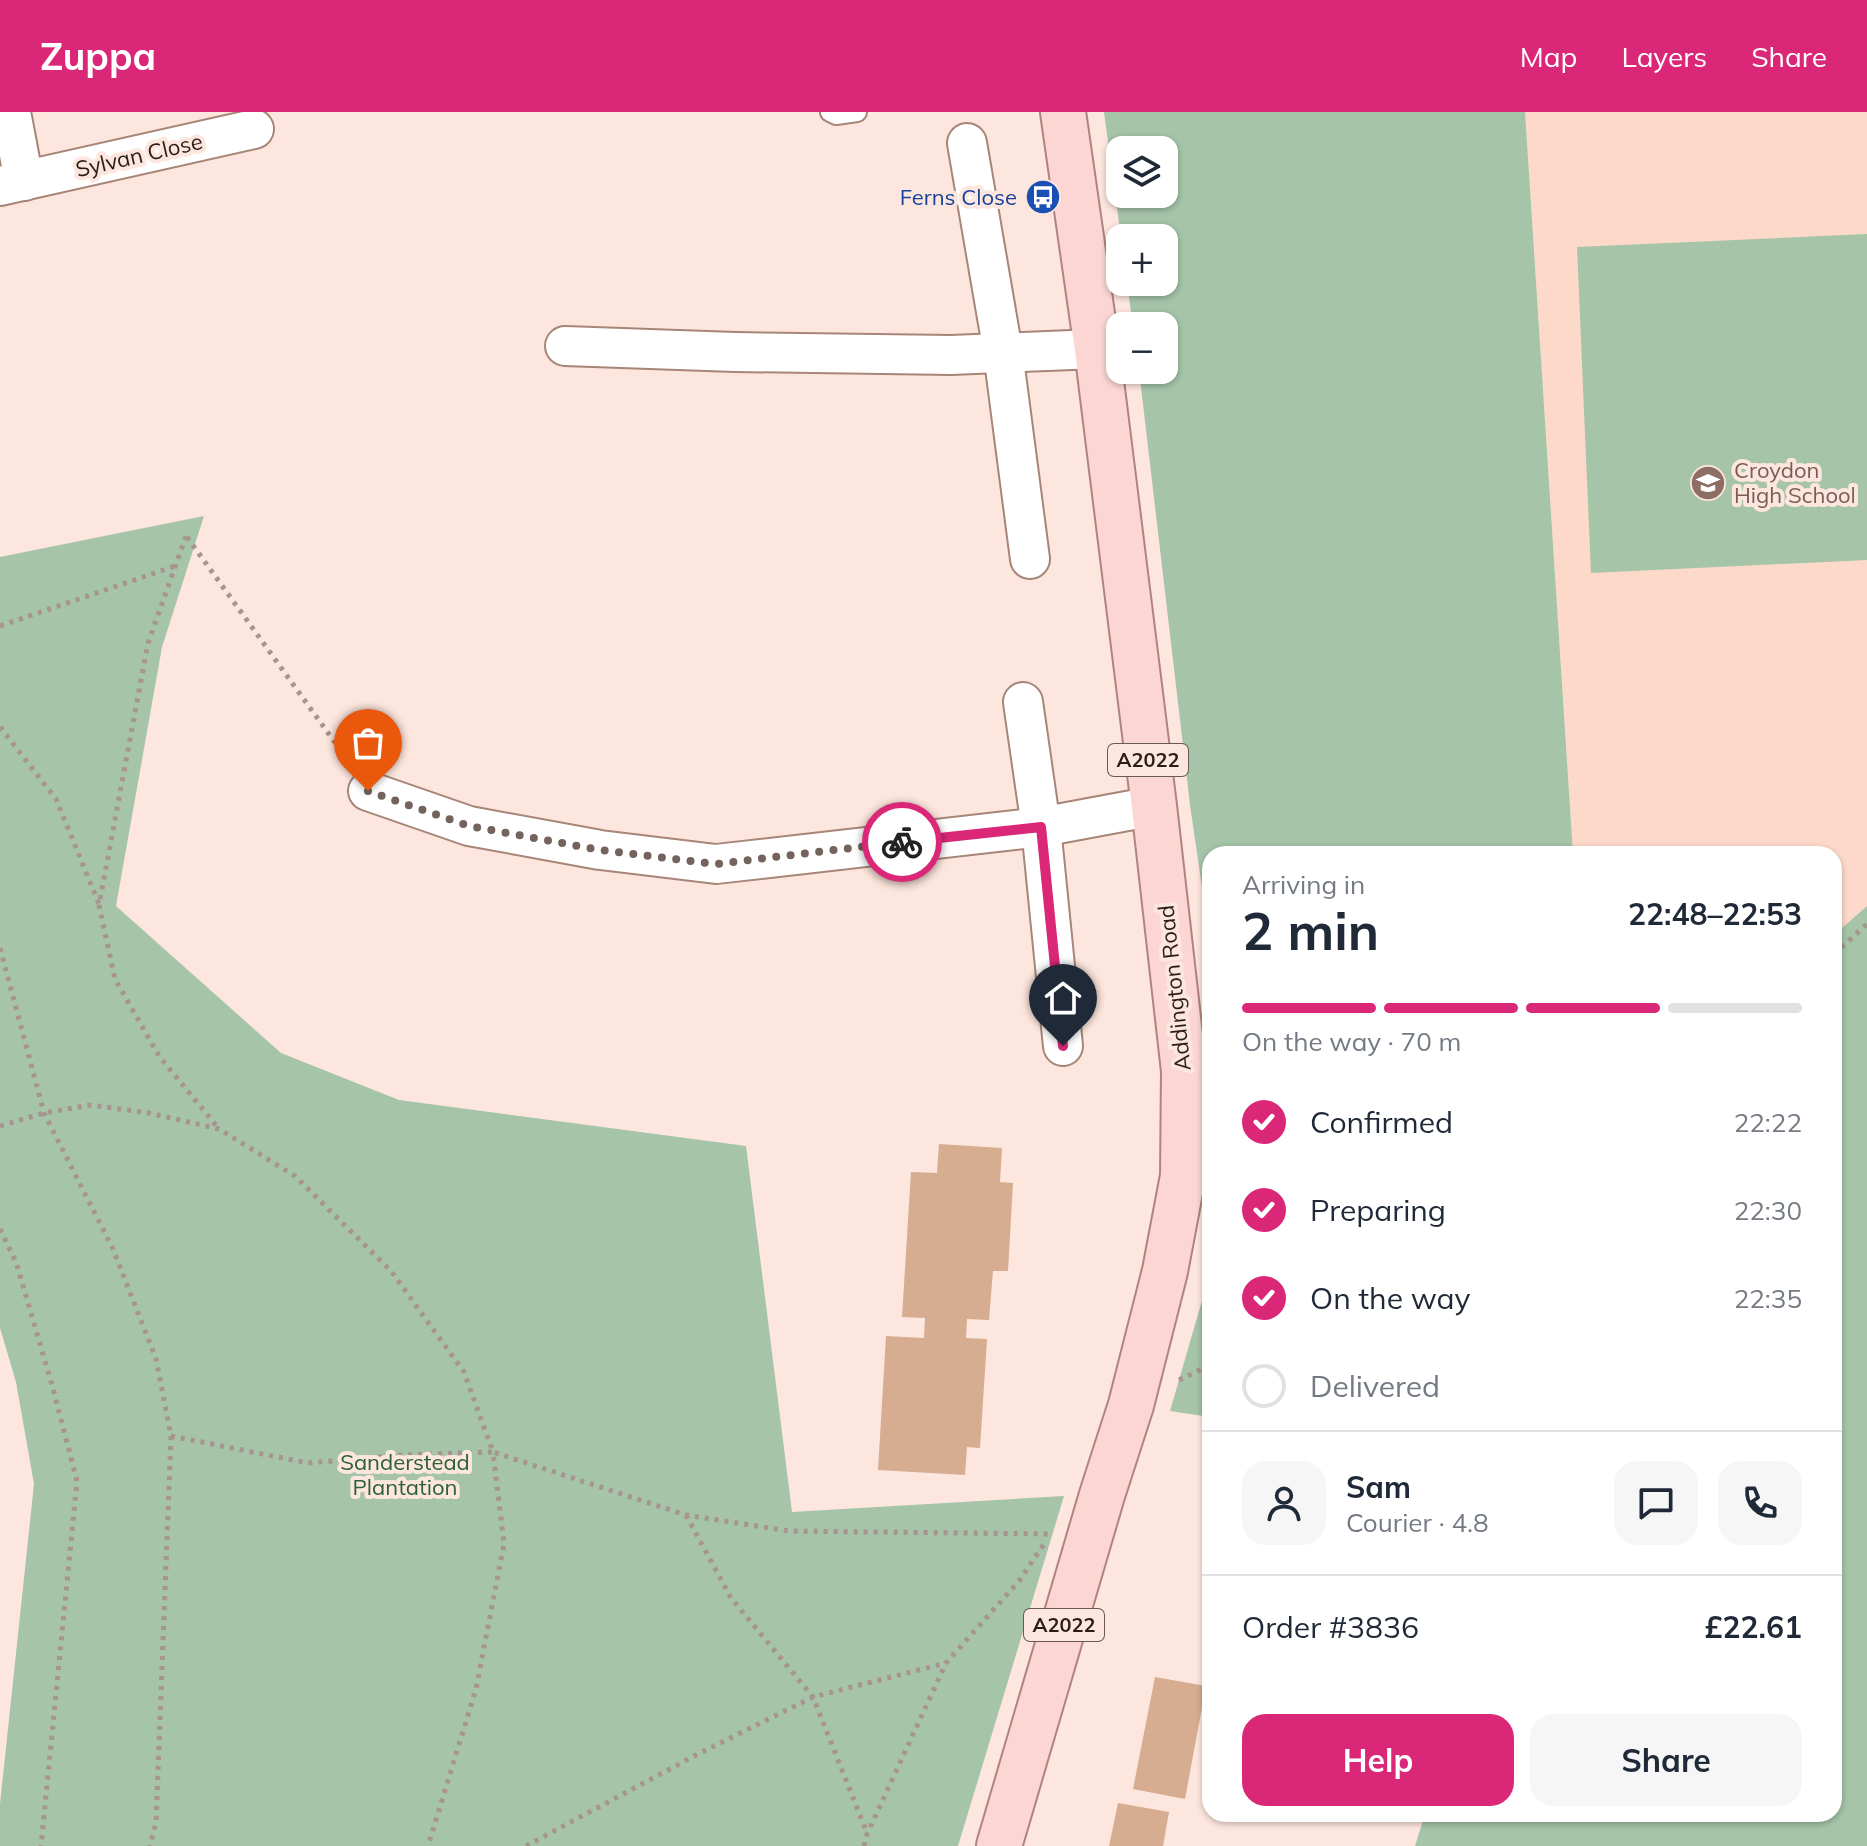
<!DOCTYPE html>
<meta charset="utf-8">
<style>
body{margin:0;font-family:Mulish,sans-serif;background:#f6f6f7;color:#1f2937;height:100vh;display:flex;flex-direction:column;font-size:30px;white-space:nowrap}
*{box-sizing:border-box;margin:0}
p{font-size:26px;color:#747a83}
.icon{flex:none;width:44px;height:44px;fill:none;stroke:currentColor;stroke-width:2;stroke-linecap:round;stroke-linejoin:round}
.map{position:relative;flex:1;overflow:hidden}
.sheet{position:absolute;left:1202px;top:734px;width:640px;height:976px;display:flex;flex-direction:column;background:#fff;border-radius:24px;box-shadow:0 2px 6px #0004}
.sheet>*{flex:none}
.buttons{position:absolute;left:1106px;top:24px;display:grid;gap:16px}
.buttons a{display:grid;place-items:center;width:72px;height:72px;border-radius:16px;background:#fff;box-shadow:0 2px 6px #0004;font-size:40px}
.pin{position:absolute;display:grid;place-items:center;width:68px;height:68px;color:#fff;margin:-82px -34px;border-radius:50% 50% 50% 0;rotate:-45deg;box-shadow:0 0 8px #0007}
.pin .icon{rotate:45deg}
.courier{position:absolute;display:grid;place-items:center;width:80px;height:80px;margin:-40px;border:6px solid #db2777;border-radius:50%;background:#fff;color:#222;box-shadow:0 2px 10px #0007}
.summary em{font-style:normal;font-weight:700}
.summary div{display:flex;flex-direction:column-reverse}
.summary{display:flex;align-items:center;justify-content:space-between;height:136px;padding:0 40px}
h1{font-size:52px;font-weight:700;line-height:60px}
.bar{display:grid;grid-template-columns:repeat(4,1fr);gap:12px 8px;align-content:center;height:96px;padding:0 40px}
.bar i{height:10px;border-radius:6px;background:#e0e1e3}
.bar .current{background:#db2777}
.bar p{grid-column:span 4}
.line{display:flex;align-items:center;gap:20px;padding:0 40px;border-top:2px solid #e0e1e3}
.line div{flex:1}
.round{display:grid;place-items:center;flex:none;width:84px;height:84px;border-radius:24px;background:#f6f6f7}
ol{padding:0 40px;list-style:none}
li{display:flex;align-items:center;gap:24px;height:88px}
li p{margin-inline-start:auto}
li .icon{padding:8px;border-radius:50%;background:#db2777;color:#fff;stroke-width:4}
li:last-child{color:#747a83}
li i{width:44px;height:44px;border:4px solid #e0e1e3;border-radius:50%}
.button{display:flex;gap:16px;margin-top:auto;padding:16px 40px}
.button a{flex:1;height:92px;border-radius:24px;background:#db2777;color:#fff;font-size:32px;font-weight:700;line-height:92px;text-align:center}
.button a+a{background:#f6f6f7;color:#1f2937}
header{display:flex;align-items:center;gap:48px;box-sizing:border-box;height:112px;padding:0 40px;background:#db2777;color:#fff}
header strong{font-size:38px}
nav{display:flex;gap:44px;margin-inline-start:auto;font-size:28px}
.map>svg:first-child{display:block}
</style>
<header>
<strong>Zuppa</strong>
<nav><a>Map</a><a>Layers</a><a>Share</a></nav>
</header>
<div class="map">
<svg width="1867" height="1734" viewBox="0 0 1867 1734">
<rect width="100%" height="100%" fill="#fde6dd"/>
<!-- built -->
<path fill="#fdd9ca" d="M1525,0H1867V794L1834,823V742H1573Z"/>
<!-- green -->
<g fill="#a5c4a8" fill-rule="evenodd">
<path d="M1104,0H1525L1573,742H1210V830L1190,693L1139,258H1164V214H1133L1127,170H1164V126H1121ZM1120,38H1164V82H1120Z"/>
<path d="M1867,122V448L1591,461L1577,135Z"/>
<path d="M204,404L162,535L116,794L281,941L399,988L746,1034L792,1400L1064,1384L958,1734H0V1692L34,1372L16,1270L0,1216V445Z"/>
<path d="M1867,794V1734H1415L1425,1702H1834V823Z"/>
<path d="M1210,1161V1305L1170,1299Z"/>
</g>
<!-- building -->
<g fill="#d6ad91">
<path d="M939,1032L1002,1036L1000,1070L1013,1071L1008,1159H993L989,1208L967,1207L966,1226L987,1227L980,1336L967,1335L965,1363L878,1358L886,1224L924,1226L925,1206L902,1205L911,1060L937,1061Z"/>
<path d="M1155,1565L1206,1574L1185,1687L1133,1677Z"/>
<path d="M1118,1691L1169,1700L1163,1734H1109Z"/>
</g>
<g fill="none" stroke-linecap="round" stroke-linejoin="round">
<!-- service casing -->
<g stroke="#a78577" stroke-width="22">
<path id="service" d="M830,0L836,3L857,0"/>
</g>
<!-- minor casing -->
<g stroke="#a78577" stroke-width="42">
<g id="minor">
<path d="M11,0L24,69"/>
<path d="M967,31L1003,240L1030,447"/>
<path d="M0,74L254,17"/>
<path d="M565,234L735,240L951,243L1097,237"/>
<path d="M1023,590L1041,715L1063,934"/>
<path d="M368,679L469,714L600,738L716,752L1041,715L1154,694"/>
</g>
</g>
<!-- primary casing -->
<g stroke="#b0847d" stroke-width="48">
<path id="primary" d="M999,1734L1102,1383L1131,1293L1165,1159L1183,1064L1184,959L1154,694L1097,237L1063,0"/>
</g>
<!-- path -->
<g stroke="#a7948c" stroke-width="5" stroke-dasharray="4 6" stroke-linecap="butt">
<path d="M186,424L148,531L99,793L115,867L159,944L219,1017"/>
<path d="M187,425L349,650"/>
<path d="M0,514L175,454"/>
<path d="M0,615L56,687L99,792"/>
<path d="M0,836L44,1001L113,1137L156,1247L171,1324L156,1710L150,1734"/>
<path d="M1834,842L1867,812"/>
<path d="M0,1014L44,1001L90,993L149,1001L219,1017L295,1064L391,1159L464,1260L493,1340L686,1403L789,1419L1050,1422"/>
<path d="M0,1117L16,1150L52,1273L77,1369L41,1734"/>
<path d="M1179,1268L1210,1253"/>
<path d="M171,1324L308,1351L401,1343L493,1340L504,1432L476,1577L428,1734"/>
<path d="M686,1403L731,1486L813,1585L867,1721"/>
<path d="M526,1734L694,1644L813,1585L946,1551"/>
<path d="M864,1734L867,1722L946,1551L1019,1469L1046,1429"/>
</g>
<!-- service -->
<use href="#service" stroke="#fff" stroke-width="18"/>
<!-- minor -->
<use href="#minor" stroke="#fff" stroke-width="38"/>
<!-- primary -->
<use href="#primary" stroke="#fbd6d2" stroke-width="44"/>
</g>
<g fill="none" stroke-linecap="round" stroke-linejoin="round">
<!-- done -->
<path stroke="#74635c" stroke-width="8" stroke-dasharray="0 14.4" d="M368,679L469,714L600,738L716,752L902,730"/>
<!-- route -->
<path stroke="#db2777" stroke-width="10" d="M902,730L1041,715L1063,934"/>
</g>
<!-- icons -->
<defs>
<g id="bus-disc" transform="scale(1.8)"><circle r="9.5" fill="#1a4fb4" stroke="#fde6dd"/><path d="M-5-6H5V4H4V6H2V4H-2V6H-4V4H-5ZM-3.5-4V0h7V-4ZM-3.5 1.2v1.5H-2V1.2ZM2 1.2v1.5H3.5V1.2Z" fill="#fff"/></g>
<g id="school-disc" transform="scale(1.8)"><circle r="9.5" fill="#8d6e63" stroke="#fde6dd"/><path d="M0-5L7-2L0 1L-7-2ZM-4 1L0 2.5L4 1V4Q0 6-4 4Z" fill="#fff"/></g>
</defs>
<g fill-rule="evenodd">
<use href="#bus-disc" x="1043" y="85"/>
<use href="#school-disc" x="1708" y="371"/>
</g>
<g text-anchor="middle" stroke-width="8" stroke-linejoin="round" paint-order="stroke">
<!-- shield labels -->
<g fill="#fde6dd" stroke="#695952" stroke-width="2">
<rect x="1108" y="632" width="80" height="32" rx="6"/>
<rect x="1024" y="1497" width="80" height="32" rx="6"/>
</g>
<g font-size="20" font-weight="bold" fill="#2a1d17">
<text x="1148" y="655">A2022</text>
<text x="1064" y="1520">A2022</text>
</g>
<!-- street labels -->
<g font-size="22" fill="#2a1d17" stroke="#fde6dd">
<text transform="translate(139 43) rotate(-13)" y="8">Sylvan Close</text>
<text transform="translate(1174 876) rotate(-96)" y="8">Addington Road</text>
</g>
<!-- transit labels -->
<g font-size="22" fill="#164399" stroke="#fde6dd" text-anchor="end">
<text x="1017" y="93">Ferns Close</text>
</g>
<!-- education labels -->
<g font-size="22" fill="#785e54" stroke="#fde6dd" text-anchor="start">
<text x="1734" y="366">Croydon<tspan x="1734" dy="25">High School</tspan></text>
</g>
<!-- park labels -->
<g font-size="22" fill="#2b6135" stroke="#fde6dd">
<text x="405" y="1358">Sanderstead<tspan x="405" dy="25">Plantation</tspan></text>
</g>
</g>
</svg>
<div class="buttons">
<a><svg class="icon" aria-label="layers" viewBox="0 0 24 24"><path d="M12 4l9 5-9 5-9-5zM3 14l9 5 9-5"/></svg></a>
<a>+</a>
<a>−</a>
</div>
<div class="pin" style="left:368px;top:679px;background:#ea580c"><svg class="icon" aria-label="bag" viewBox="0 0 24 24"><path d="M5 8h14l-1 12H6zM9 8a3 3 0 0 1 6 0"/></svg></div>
<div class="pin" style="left:1063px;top:934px;background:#1f2937"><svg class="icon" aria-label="home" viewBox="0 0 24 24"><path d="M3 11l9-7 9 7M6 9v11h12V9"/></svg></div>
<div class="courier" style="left:902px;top:730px"><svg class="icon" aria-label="bike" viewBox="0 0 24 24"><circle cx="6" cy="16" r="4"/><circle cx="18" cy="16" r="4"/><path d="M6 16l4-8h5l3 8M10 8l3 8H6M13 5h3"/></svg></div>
<section class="sheet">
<div class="summary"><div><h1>2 min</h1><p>Arriving in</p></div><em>22:48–22:53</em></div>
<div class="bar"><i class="current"></i><i class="current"></i><i class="current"></i><i></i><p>On the way · 70 m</p></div>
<ol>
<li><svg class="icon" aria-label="check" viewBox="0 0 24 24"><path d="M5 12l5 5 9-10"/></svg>Confirmed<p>22:22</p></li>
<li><svg class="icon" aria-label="check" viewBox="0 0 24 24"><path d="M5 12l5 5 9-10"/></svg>Preparing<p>22:30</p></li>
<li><svg class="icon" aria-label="check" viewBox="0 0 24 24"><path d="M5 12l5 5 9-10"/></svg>On the way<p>22:35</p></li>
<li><i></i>Delivered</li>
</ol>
<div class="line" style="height:144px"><a class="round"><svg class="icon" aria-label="person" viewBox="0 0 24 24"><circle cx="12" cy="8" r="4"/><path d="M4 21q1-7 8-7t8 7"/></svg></a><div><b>Sam</b><p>Courier · 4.8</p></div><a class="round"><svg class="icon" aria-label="chat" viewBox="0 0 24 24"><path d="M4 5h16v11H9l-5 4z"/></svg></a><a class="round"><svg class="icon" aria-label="phone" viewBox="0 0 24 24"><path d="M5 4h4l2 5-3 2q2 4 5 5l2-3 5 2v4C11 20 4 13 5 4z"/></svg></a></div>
<div class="line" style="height:104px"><div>Order #3836</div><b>£22.61</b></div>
<div class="button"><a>Help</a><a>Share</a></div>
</section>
</div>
